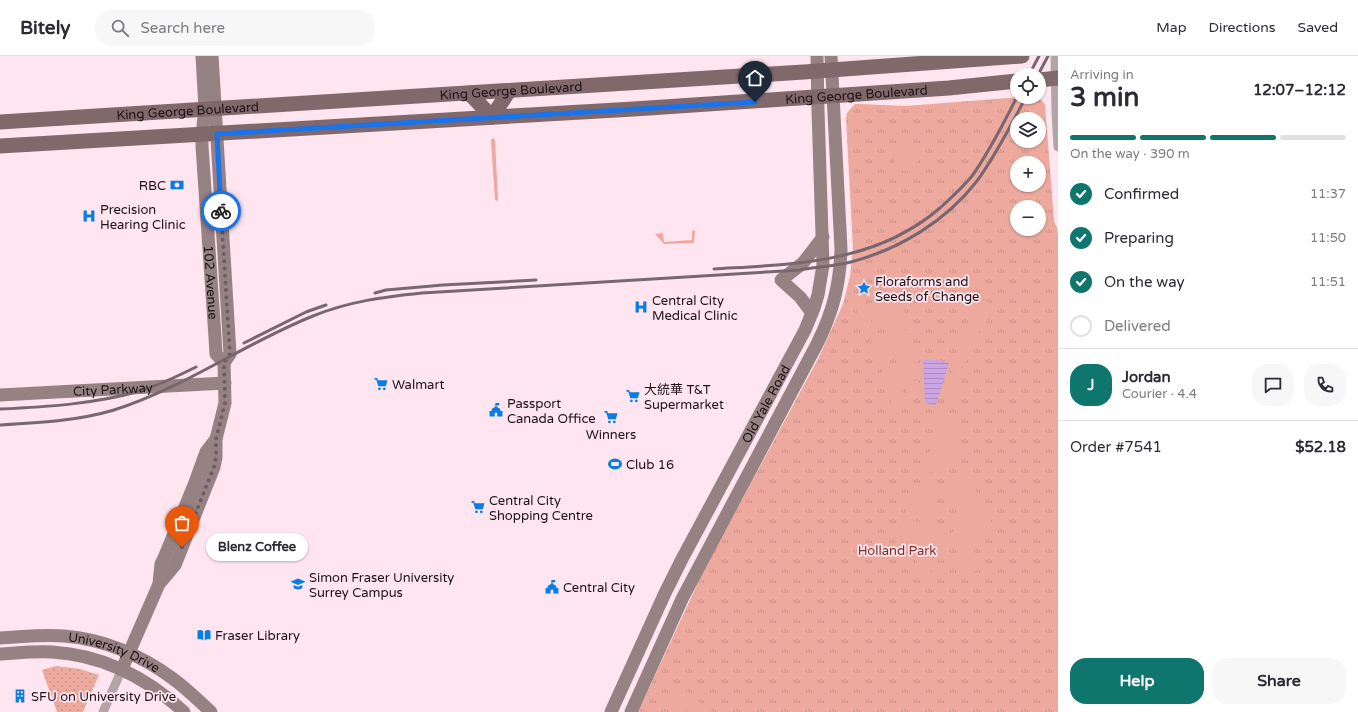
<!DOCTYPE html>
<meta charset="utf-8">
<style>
body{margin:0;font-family:"Varela Round","Noto Sans SC",sans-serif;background:#f7f7f7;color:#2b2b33;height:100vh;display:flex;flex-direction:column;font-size:15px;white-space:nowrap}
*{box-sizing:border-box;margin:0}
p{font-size:13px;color:#7c7c81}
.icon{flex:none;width:22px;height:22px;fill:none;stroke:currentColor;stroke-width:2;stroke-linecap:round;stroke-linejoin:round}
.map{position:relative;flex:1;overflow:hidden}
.side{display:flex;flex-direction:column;background:#fff;width:300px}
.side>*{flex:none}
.controls{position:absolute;left:1010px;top:12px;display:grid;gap:8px}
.controls a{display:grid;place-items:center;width:36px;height:36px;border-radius:50%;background:#fff;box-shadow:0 1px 3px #0004;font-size:20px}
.pin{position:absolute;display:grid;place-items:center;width:34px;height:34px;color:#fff;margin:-41px -17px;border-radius:50% 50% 50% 0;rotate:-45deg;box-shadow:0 0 4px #0007}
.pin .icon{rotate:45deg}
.courier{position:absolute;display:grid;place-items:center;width:40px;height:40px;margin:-20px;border:3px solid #1a73e8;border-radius:50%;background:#fff;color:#222;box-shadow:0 1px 5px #0007}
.bubble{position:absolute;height:28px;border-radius:14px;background:#fff;box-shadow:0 1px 3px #0004;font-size:13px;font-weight:700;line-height:28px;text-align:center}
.head em{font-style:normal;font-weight:700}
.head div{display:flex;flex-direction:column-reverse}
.head{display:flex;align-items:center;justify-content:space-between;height:68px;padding:0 12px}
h1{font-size:26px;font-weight:700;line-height:30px}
.bar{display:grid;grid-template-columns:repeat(4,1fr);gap:6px 4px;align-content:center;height:48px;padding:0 12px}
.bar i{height:5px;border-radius:3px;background:#e1e1e2}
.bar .on{background:#0f766e}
.bar p{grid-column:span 4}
.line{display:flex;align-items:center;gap:10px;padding:0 12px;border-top:1px solid #e1e1e2}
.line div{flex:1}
.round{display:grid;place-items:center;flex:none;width:42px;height:42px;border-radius:16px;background:#f7f7f7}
ol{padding:0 12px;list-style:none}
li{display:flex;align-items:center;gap:12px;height:44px}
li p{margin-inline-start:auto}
li .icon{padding:4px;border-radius:50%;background:#0f766e;color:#fff;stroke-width:4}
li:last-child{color:#7c7c81}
li i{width:22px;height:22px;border:2px solid #e1e1e2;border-radius:50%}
.cta{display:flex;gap:8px;margin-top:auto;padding:8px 12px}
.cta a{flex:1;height:46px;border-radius:16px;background:#0f766e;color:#fff;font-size:16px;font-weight:700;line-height:46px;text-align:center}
.cta a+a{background:#f7f7f7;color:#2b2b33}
header{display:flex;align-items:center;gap:24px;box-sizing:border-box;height:56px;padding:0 20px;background:#fff;border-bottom:1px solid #e1e1e2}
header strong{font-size:19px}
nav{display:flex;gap:22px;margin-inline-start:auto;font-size:14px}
.search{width:280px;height:36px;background:#f7f7f7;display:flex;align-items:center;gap:10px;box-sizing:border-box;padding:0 14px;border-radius:16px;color:#7c7c81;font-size:15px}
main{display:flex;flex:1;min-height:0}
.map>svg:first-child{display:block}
</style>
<header>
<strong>Bitely</strong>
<div class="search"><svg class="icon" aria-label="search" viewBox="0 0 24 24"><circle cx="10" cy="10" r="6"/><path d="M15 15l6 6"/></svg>Search here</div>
<nav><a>Map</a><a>Directions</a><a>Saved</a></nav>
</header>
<main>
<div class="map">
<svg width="1058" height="656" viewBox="0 0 1058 656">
<defs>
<pattern id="grass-dots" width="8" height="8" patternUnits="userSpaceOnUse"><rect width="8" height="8" fill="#eda99d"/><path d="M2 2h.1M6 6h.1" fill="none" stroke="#cb9086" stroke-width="1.8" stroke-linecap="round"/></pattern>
<pattern id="park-tufts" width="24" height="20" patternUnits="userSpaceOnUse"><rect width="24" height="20" fill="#eda99d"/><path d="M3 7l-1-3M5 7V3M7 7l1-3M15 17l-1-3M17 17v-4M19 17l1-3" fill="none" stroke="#cb9086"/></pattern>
<pattern id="water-rules" width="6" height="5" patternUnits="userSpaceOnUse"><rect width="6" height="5" fill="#cba4e4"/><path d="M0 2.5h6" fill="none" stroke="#ae8cc3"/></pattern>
</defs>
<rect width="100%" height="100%" fill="#fee5ef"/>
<!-- grass -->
<path fill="url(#grass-dots)" d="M56,610L80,613L99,619L83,656H57L42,614Z"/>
<!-- park -->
<path fill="url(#park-tufts)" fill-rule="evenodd" d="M1020,41C1031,41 1040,39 1045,49L1054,165L1057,172L1058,178V656H638L703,516L818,303L843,248L850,220L853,193L846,62L847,57L855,48H860L906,50ZM1017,63H1039V85H1017ZM1017,107H1039V129H1017ZM1017,151H1039V173H1017Z"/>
<!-- garden -->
<g fill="#eda99d">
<path d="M493,82L495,84L498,144L497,145L495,144L491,84Z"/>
<circle cx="906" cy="103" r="12"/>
<path d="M695,174L694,187L664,188L655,178L663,177L664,186L692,184V175Z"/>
<circle cx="864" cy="232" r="7"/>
<path d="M900,232L907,269L885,275L874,245C880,237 891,235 900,232Z"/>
<path d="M977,240L997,251L976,280L965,275Z"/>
<path d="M857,248L863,249L866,252L877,279L868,283L857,262Z"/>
<path d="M908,273L914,300L895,304L886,278Z"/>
<path d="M964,278L975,283L965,309L955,305Z"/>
<path d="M879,282L891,307L881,312L870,286Z"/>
<path d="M917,303L919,321L903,325L897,308Z"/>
<path d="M954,309L964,313L959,331L949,325Z"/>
<path d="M892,310L899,326L888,333L882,314Z"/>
<path d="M919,324L920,337L909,341L904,327Z"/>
<path d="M947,329L958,334L957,349L943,341Z"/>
<path d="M900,330L905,341L892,349L888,336Z"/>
<path d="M939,356C974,374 958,420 919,417L925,400L929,396L932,394L938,385L935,371Z"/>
<path d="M963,413H966L979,442L957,457L953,450L945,445L944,437L946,429L956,421Z"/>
<path d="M914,431L936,432L939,435C941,449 930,451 930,464L905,461Z"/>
<path d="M980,445L995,473L978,484L954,493L949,489C945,479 955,476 959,468L958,460Z"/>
<path d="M903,464L929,467C933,477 950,481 944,495C927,498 909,497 893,492Z"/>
<path d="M976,489L974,496L983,500V512L962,519L956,510L957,500L956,496Z"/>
<path d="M942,500C936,507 927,515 933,524L907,523C915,517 920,511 915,501Z"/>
<path d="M677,628L696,643L685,656H676L663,646Z"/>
<path d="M696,643L712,656H686Z"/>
</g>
<!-- water -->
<path fill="url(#water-rules)" d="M923,304H937L949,307L936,349L925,347Z"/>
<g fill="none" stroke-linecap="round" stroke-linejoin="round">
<!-- street -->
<g stroke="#b3a4a5" stroke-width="9">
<path d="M1055,0L1056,56L1058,91"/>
<path d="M103,656L122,613"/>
</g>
<!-- secondary -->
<g stroke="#968183" stroke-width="13">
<path id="s1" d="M202,0L205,53L202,79V90L215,281L216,298L224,307"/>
<path d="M812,257L800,241L781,224L803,207L823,181"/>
<path id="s2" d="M0,339L225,327"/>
<path d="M159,528L161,508L164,502L194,429L206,396L216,383"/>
<path id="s3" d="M0,582C21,581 43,578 64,580C103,583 141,599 172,622C186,632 198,644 211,656"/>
<path d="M0,598C17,597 35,595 52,596C103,599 147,622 184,656"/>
<path d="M122,613L159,528L175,509L214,411L216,401V383L225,347L224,307L230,298L212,0"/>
<path id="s4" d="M611,656L665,537L682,503L805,274L814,252L818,239L823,209L818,55L817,0"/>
<path d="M631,656L682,543L817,288C833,256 840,228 841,193L831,0"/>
</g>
<!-- primary -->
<g stroke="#81686b" stroke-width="15">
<path d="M1039,24L1058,22"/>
<path d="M469,37L492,61"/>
<path d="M492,61L509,35"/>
<path id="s5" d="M0,66L804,16L1022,0"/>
<path id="s6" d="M0,90L634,53L949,32L1017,25"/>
</g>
<!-- rail -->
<g stroke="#78676e" stroke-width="3">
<path d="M1029,19L1039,0"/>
<path d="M1038,19L1048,0"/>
<path d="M714,213C794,208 875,208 940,152C951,142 962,132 972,120C990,95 1003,68 1017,41"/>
<path d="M375,237L386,234L443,229L536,224"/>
<path d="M244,287L306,256L326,249"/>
<path d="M0,353C47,351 94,348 140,335C159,329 178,320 196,311"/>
<path d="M0,369C38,367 77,365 114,354C184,332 245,287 313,260C350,245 384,241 422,237L800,214C817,211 835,210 851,206C900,193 946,165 977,125C996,99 1011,69 1026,41"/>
</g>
</g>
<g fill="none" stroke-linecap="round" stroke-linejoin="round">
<!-- done -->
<path stroke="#6c5c63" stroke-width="4" stroke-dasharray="0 7.2" d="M182,491L214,411L216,401V383L225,347L224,307L230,298L221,155"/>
<!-- route -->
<path stroke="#1a73e8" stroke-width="5" d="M221,155L217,78L755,46"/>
</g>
<!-- icons -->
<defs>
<g id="bank-bare" transform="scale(1.08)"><path d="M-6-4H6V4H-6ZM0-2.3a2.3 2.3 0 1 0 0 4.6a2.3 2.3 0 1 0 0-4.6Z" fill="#087de4" stroke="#fee5ef" stroke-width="2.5" paint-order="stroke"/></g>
<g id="hospital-bare" transform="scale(1.08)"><path d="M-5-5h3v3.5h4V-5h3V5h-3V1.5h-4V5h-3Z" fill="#087de4" stroke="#fee5ef" stroke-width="2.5" paint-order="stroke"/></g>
<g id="sight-bare" transform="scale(1.08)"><path d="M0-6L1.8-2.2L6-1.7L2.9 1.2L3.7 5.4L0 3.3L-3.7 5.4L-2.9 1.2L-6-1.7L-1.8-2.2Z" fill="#087de4" stroke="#fee5ef" stroke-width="2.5" paint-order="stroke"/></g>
<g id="supermarket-bare" transform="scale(1.08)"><path d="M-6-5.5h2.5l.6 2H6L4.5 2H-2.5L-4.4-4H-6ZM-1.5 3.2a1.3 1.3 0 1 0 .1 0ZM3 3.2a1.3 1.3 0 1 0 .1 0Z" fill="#087de4" stroke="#fee5ef" stroke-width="2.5" paint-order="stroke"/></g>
<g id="civic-bare" transform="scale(1.08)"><path d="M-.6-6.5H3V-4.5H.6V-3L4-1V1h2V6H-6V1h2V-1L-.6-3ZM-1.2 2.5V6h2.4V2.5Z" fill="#087de4" stroke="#fee5ef" stroke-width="2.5" paint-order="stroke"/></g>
<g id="stadium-bare" transform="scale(1.08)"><path d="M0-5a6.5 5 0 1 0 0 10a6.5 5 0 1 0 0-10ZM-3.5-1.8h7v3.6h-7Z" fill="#087de4" stroke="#fee5ef" stroke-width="2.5" paint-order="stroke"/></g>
<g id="university-bare" transform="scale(1.08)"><path d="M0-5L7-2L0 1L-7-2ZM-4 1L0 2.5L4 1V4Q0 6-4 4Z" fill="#087de4" stroke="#fee5ef" stroke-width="2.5" paint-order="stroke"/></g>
<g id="library-bare" transform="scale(1.08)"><path d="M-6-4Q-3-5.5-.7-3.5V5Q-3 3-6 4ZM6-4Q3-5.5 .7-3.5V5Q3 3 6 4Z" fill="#087de4" stroke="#fee5ef" stroke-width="2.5" paint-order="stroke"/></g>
<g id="building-bare" transform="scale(1.08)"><path d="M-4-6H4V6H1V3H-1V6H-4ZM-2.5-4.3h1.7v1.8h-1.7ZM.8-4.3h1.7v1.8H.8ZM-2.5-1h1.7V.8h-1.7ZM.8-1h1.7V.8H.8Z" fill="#087de4" stroke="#fee5ef" stroke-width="2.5" paint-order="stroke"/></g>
</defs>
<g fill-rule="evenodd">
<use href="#bank-bare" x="177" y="129"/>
<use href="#hospital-bare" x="89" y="160"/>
<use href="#sight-bare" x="864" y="232"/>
<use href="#hospital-bare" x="641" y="251"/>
<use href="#supermarket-bare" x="381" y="328"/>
<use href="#supermarket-bare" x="633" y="340"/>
<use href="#civic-bare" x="496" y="354"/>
<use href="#supermarket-bare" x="611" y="361"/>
<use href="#stadium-bare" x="615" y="408"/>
<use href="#supermarket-bare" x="478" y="451"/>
<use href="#university-bare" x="298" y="528"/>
<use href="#civic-bare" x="552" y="531"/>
<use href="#library-bare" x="204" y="579"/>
<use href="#building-bare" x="20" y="640"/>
</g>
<g text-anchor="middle" stroke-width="3.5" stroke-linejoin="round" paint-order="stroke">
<!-- street labels -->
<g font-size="13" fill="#1d1217" stroke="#fee5ef">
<text dy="5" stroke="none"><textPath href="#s5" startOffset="512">King George Boulevard</textPath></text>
<text dy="5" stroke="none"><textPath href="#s6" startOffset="858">King George Boulevard</textPath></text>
<text dy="5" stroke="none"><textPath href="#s5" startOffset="188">King George Boulevard</textPath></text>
<text dy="5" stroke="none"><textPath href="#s1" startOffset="227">102 Avenue</textPath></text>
<text dy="5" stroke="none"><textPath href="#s2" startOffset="113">City Parkway</textPath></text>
<text dy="5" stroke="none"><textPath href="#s4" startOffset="345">Old Yale Road</textPath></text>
<text dy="5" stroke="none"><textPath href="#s3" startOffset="117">University Drive</textPath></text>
</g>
<!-- poi labels -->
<g font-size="13" fill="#1d1217" stroke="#fee5ef" text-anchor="start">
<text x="166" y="134" text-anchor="end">RBC</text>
<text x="100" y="158">Precision<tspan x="100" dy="15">Hearing Clinic</tspan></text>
<text x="875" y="230">Floraforms and<tspan x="875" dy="15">Seeds of Change</tspan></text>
<text x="652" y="249">Central City<tspan x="652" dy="15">Medical Clinic</tspan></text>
<text x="392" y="333">Walmart</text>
<text x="644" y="338">大統華 T&amp;T<tspan x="644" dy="15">Supermarket</tspan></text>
<text x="507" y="352">Passport<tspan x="507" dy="15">Canada Office</tspan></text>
<text x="611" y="383" text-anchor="middle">Winners</text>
<text x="626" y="413">Club 16</text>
<text x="489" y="449">Central City<tspan x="489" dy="15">Shopping Centre</tspan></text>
<text x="309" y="526">Simon Fraser University<tspan x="309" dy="15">Surrey Campus</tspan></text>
<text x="563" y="536">Central City</text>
<text x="215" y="584">Fraser Library</text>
<text x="31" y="645">SFU on University Drive</text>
</g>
<!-- park labels -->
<g font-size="13" fill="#84291d" stroke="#fee5ef">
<text x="897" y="499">Holland Park</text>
</g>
</g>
</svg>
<div class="controls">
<a><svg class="icon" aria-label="locate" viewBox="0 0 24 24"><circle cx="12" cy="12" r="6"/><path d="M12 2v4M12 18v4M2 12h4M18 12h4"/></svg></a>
<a><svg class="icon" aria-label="layers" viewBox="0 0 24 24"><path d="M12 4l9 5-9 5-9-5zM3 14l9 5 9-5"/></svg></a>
<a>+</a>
<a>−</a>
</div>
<div class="pin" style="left:182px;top:491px;background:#ea580c"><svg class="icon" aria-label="bag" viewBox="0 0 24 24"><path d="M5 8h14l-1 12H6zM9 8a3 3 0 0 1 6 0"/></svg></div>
<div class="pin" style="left:755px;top:46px;background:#1f2937"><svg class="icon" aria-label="home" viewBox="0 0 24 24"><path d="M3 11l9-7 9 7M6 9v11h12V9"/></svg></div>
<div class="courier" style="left:221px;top:155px"><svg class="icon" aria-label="bike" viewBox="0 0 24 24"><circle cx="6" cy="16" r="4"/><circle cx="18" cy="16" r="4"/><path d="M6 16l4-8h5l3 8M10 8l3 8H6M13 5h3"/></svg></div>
<div class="bubble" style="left:206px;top:477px;width:102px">Blenz Coffee</div>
</div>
<section class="side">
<div class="head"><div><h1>3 min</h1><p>Arriving in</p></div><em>12:07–12:12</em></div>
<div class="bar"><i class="on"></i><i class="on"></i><i class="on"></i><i></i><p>On the way · 390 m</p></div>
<ol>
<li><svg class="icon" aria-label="check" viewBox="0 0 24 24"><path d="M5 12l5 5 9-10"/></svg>Confirmed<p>11:37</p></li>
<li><svg class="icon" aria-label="check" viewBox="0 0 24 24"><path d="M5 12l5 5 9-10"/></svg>Preparing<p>11:50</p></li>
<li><svg class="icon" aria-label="check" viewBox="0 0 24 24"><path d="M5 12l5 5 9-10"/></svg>On the way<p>11:51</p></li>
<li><i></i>Delivered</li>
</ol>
<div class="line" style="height:72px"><b class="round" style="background:#0f766e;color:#fff">J</b><div><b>Jordan</b><p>Courier · 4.4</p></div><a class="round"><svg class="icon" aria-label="chat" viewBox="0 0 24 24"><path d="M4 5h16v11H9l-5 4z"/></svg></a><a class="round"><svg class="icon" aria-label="phone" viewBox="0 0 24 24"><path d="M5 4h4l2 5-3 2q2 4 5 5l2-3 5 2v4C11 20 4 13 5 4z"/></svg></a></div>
<div class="line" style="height:52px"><div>Order #7541</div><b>$52.18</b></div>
<div class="cta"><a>Help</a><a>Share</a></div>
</section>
</main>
